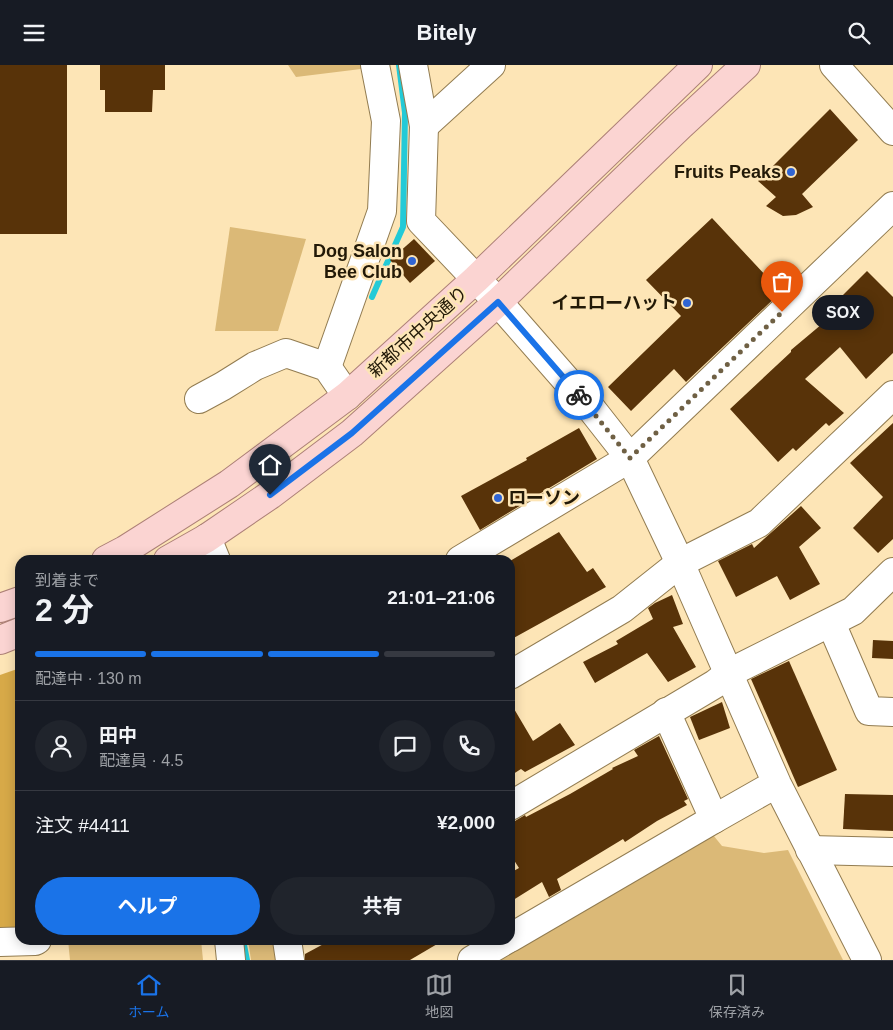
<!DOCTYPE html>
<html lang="ja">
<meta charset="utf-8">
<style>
body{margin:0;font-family:Helvetica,"Noto Sans JP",sans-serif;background:#20242c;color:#f1f3f6;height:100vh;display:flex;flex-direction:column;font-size:19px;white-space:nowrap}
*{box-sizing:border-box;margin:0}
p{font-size:16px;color:#9ea1a6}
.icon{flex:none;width:28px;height:28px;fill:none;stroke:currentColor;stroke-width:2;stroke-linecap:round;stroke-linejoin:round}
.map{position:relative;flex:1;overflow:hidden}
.panel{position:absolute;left:15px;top:490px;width:500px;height:390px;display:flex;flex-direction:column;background:#171b24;border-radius:15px;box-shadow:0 2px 12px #0003}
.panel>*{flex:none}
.pin{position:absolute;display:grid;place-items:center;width:42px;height:42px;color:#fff;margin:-51px -21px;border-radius:50% 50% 50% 0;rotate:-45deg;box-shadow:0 0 5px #0007}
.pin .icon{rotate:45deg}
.courier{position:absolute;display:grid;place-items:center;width:50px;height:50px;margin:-25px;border:4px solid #1a73e8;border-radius:50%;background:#fff;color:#222;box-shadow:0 1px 6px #0007}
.bubble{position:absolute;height:35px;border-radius:18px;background:#171b24;box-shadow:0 2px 12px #0003;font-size:16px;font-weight:700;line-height:35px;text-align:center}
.overview em{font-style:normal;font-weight:700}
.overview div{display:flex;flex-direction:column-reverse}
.overview{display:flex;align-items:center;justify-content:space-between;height:85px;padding:0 20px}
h1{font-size:32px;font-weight:700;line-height:38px}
.bar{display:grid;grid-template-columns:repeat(4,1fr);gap:8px 5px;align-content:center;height:60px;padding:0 20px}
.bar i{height:6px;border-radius:4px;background:#363941}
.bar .on{background:#1a73e8}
.bar p{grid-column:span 4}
.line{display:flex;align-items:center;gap:12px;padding:0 20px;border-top:1px solid #363941}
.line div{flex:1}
.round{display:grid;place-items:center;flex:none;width:52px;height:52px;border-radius:26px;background:#20242c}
.action{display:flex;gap:10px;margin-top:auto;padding:10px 20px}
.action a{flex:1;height:58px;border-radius:30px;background:#1a73e8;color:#fff;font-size:20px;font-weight:700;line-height:58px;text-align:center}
.action a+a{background:#20242c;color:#f1f3f6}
header{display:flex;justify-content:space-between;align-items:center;height:65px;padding:0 20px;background:#171b24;font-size:22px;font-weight:700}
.tab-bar{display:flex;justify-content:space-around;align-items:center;height:70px;border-top:1px solid #363941;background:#171b24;font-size:14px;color:#9ea1a6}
.tab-bar a{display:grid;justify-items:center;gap:2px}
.tab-bar .on{color:#1a73e8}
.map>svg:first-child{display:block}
</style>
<header><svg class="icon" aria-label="menu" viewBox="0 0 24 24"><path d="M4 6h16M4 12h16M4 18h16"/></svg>Bitely<svg class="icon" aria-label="search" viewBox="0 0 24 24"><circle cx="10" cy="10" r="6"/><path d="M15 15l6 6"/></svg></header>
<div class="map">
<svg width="893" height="895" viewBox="0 0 893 895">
<rect width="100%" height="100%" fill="#fde5b6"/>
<!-- green -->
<g fill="#dbb977">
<path d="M288,0H369V3L296,12Z"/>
<path d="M230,162L306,174L278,266H215Z"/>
<path d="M709,765L722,781L764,788L788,785L843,895H492Z"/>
<path d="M68,875H201L203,895H70Z"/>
<path d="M248,875H280L284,895H251Z"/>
</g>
<!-- forest -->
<path fill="#d7a948" d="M20,603V863L0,865V610Z"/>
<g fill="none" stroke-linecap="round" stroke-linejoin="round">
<!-- stream -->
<g stroke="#23cad7" stroke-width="6">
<path d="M372,232L403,162L405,48L399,0"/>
<path d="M243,875L247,895"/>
</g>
</g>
<!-- building -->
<g fill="#583309">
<rect x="0" y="0" width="67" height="169"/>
<path d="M100,0H165V25H153L152,47H105V25H100Z"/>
<path d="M830,44L858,75L802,129L813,142L796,150L783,151L766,141L776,132L758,116Z"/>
<path d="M712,153L781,227L686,317L674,304L631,346L608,322L681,251L646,215Z"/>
<path d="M414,174L435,196L410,218L390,195Z"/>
<path d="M867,206L893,232V288L866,314L840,282L805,314L844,348L829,361L826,358L796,386L793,383L778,397L730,344L791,287V285L822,259L820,257L846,235L842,231Z"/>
<path d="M893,358V474L878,488L853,463L883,432L850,398Z"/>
<path d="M579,363L597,394L480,465L461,431L527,395L526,393Z"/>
<path d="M801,441L821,463L799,482L820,519L790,535L777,511L736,532L718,496L752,479L754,483Z"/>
<path d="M559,467L587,507L593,503L606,522L510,575V496Z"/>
<path d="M672,530L683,559L673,562L696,602L668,617L647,588L595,618L583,597L618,579L616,576L653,554L648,543L655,538Z"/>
<path d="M873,575L893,576V594L872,593Z"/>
<path d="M789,596L837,705L798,722L751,614Z"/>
<path d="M510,637L533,676L560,658L575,680L525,707L521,704L510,711Z"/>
<path d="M722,637L730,663L699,675L690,652Z"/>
<path d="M659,671L688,734L684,736L687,740L657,756L625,777L623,774L557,814L561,825L549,832L542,817L510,837V808L519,803L510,789V759L525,750L526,752L570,729L613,704L612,703L638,691L634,685Z"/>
<path d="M845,729L893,730V766L843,764Z"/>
<path d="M331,875H444L410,895H305V889Z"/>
</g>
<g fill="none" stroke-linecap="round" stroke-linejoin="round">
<!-- minor casing -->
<g stroke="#927c51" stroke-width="30">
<g id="minor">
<path d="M413,0L424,61L421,156L498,237L590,342L630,393L680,498L777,719L867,895"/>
<path d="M834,0L893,66"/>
<path d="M424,61L491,0"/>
<path d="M327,302L382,146L386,56L375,0"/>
<path d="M199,334L223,321L255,301L286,288L327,302L347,331"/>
<path d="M207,473L216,495"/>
<path d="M460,495L630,393L893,141"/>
<path d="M831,558L869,646L893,647"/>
<path d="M510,610L622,544L680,498L759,458L893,330"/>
<path d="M510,741L715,619L729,608L853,546L893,507"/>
<path d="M714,754L765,725"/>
<path d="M810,785L893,787"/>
<path d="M510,873L714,754L666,647"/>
<path d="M229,875L231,895"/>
<path d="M287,875L290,895"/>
<path d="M0,877L35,876L37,875"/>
<path d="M472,895L506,875"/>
</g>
</g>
<!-- major casing -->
<g stroke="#ad8077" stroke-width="30">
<g id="major">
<path d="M106,495L125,485L229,419L347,331L476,214L698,0"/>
<path d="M168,495L207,473L270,430L352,368L498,237L680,61L746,0"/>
<path d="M0,543L20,536"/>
<path d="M0,575L20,567"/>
</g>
</g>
<!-- minor -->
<use href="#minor" stroke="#fff" stroke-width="28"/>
<!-- major -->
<use href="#major" stroke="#fbd4d2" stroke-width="28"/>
</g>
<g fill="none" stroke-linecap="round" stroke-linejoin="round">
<!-- done -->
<path stroke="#6f6044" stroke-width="5" stroke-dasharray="0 9" d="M579,330L630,393L782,247"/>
<!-- route -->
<path stroke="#1a73e8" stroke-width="6" d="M270,430L352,368L498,237L579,330"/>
</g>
<!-- markers -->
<g fill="#3165d3" stroke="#fde5b6" stroke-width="2">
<circle cx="791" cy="107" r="5"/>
<circle cx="412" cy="196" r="5"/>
<circle cx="687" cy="238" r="5"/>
<circle cx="498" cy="433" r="5"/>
</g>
<g text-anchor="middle" stroke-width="5" stroke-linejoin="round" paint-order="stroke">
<!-- poi labels -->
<g font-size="18" font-weight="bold" fill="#221907" stroke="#fde5b6" text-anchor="end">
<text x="781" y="113">Fruits Peaks</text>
<text x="402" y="192">Dog Salon<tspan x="402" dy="21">Bee Club</tspan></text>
<text x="677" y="244">イエローハット</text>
<text x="508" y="439" text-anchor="start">ローソン</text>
</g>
<!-- street labels -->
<g font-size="18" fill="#221907" stroke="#fde5b6">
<text transform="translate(418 267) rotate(-42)" y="6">新都市中央通り</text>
</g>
</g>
</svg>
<div class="pin" style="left:782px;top:247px;background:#ea580c"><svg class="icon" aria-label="bag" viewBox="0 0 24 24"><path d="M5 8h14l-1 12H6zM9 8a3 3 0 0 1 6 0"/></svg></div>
<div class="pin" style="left:270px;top:430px;background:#1f2937"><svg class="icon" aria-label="home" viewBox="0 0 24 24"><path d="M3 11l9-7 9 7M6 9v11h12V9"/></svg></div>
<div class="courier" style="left:579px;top:330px"><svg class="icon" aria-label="bike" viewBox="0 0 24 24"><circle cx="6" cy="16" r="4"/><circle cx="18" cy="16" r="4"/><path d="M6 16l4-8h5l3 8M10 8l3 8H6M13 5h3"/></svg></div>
<div class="bubble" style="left:812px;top:230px;width:62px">SOX</div>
<section class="panel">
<div class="overview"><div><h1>2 分</h1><p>到着まで</p></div><em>21:01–21:06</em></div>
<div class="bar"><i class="on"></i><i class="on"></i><i class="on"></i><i></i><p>配達中 · 130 m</p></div>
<div class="line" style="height:90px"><a class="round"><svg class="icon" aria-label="person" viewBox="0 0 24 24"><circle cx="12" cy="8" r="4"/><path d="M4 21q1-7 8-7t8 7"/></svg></a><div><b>田中</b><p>配達員 · 4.5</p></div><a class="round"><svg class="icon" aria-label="chat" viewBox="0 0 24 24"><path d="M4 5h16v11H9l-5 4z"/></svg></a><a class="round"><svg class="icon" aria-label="phone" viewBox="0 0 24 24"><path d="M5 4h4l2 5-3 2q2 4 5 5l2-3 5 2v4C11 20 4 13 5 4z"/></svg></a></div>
<div class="line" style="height:65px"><div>注文 #4411</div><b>¥2,000</b></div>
<div class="action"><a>ヘルプ</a><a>共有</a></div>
</section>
</div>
<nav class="tab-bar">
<a class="on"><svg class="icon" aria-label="home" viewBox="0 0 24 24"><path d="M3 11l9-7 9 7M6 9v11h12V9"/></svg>ホーム</a>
<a><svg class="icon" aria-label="map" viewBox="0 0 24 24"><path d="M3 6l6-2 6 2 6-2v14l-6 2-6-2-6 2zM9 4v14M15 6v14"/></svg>地図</a>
<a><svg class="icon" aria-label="saved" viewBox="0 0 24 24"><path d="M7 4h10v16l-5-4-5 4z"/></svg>保存済み</a>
</nav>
